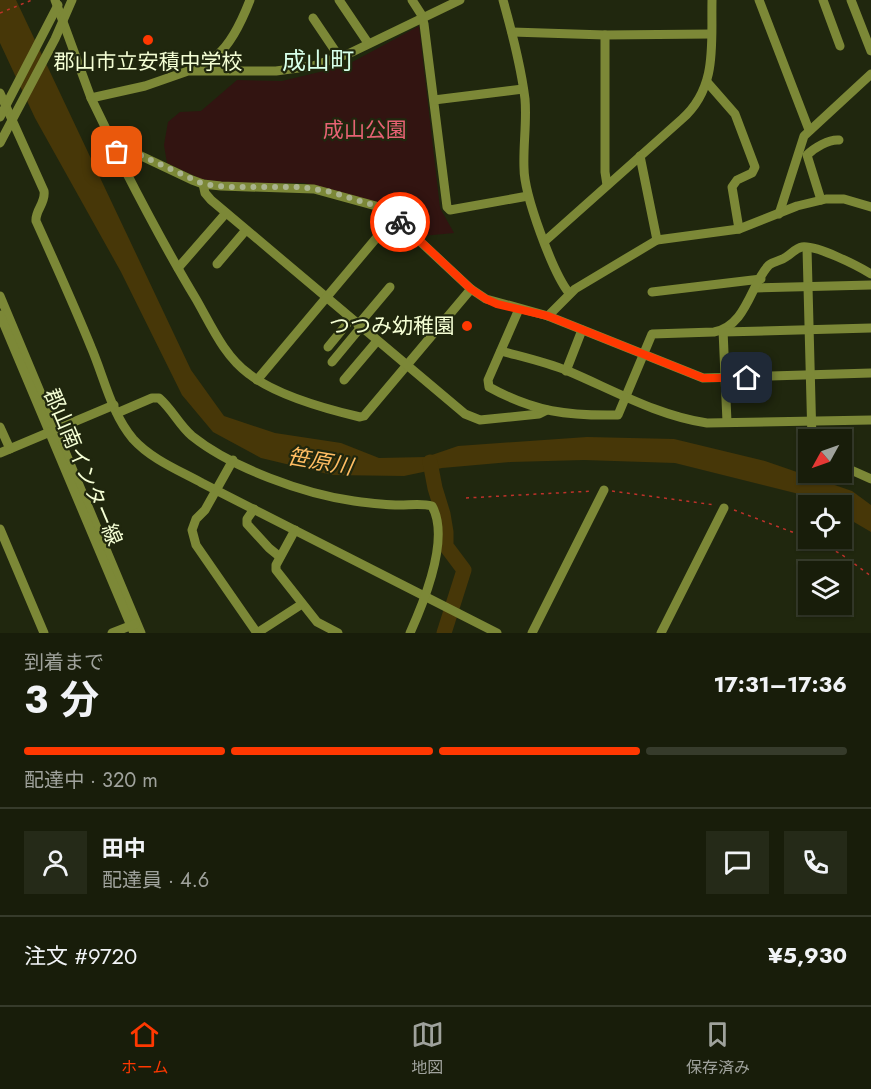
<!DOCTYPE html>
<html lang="ja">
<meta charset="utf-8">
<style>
body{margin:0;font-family:Jost,"Noto Sans JP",sans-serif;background:#252a18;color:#f1f3f6;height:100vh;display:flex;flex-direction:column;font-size:22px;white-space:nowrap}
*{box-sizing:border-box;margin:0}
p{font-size:20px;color:#9fa29c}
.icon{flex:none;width:33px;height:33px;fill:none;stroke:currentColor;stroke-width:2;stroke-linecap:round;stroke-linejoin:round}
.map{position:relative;height:633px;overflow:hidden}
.sheet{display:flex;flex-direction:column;background:#181d0a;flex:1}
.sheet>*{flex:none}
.needle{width:39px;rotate:230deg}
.controls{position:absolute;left:798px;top:429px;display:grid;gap:12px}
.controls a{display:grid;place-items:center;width:54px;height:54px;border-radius:0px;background:#181d0a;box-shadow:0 2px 4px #0004,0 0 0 2px #363b2b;font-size:30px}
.pin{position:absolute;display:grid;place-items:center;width:51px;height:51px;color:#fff;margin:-26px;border-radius:12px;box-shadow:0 3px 9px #0006}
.courier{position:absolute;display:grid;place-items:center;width:60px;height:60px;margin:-30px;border:4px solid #ff3801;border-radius:50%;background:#fff;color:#222;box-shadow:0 2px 8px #0007}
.summary em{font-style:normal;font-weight:700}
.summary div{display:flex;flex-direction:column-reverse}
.summary{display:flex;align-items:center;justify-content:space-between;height:102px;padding:0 24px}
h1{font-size:39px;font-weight:700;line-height:45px}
.bar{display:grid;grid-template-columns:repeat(4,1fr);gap:9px 6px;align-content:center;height:72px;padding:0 24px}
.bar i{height:8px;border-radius:4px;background:#363b2b}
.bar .current{background:#ff3801}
.bar p{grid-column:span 4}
.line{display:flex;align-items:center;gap:15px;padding:0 24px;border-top:2px solid #363b2b}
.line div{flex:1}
.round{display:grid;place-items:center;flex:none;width:63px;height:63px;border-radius:0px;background:#252a18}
.tabs{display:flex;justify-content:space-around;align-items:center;height:84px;border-top:2px solid #363b2b;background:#181d0a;font-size:16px;color:#9fa29c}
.tabs a{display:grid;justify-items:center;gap:3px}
.tabs .current{color:#ff3801}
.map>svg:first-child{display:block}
</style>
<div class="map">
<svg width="871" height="633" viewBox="0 0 871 633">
<rect width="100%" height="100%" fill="#20270e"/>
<!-- green -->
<path fill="#321411" d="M419,26L440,208L454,233L422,236L387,206L304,183H226L201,179L167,163L164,145L168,122L180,112L201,111L237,80L282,81L345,66Z"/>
<!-- water -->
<path fill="#473708" d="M0,0H16L191,370L224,416L275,433L341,443L379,458L426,457L458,446L587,437L674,439L765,461L852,491L871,505V532L842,515V506L823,505L803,495L675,463L584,460L511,462L442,468L404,476L332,475L261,458L213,432L182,395L121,272L35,118L0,43Z"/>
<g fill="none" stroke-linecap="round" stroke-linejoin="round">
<!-- river -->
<path stroke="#473708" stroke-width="15" d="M430,462L435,488L443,514L446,532V546L464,570L444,633"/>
<!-- path -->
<g stroke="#be322a" stroke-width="1.5" stroke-dasharray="3 4.5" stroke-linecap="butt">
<path d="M0,13L32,0"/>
<path d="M612,491L715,505"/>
<path d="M466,498L593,491"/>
<path d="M734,510L808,538"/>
<path d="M809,538L841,554L871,576"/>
</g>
<!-- minor -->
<g stroke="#7c8837" stroke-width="9">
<path d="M55,0L91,98L109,135L118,145L192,180L203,184L221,186L314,189L376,206L394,217L471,289L486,299L548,316L703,378L871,373"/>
<path d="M339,0L368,43"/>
<path d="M412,0L421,14L424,24L447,207L450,210L528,196"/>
<path d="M503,0C512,32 521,66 525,99C527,122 523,145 524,168C524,195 553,273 569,293"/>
<path d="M759,0L809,130"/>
<path d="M823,0L840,46"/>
<path d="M851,0L871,51"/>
<path d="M313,18L340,58"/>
<path d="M512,32L605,35L711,34"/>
<path d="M605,35V172L607,185"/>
<path d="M197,70C202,62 210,61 217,55C232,43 243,18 250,0"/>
<path d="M707,82L735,114L755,167L752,173L737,180L732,187L739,229"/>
<path d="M0,93L44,191C46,203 35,210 36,221C55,263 74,305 91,347C104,377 111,413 133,439C151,459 178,470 202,483L497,633"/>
<path d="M91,98L145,86L188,71H276L313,66L348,54L460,0"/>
<path d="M434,100L523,89"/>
<path d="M0,117L58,5"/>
<path d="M0,143L55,39L72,0"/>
<path d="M118,145L117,152L123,166C146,211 170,256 196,299C211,325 224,356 249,374C276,395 326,409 360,417L364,416L471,289"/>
<path d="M640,156L657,240"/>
<path d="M203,184L205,193L211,200L465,414L480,420L539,414L547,410"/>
<path d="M821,200L807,155C814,148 829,139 839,140"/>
<path d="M779,214L804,136L871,74"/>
<path d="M545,241L682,119C718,87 711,44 712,0"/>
<path d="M807,248L812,440"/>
<path d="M217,264L246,230"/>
<path d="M178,268L226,213"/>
<path d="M755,288L871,285"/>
<path d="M652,292L761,279"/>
<path d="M0,296L141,633"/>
<path d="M519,309L488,380L489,387C534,412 568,416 618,415L652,334L714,332C747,326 751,283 769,265C774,261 781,261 786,257C791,254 796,248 802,247C817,245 858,266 871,274"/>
<path d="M0,315L134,633"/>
<path d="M548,316L575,289L657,240L739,229L797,206L826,199H844L871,207"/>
<path d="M358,325L390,287"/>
<path d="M723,330L727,422"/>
<path d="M723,332L871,328"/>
<path d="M328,347L351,319"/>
<path d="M501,351C523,357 546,362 568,371C613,390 658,416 707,423L871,420"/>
<path d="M332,362L361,327"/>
<path d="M566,371L582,330"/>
<path d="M257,380L394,217"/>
<path d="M344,380L377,341"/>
<path d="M117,413L152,398H159C172,409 179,425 192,436C232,468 304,494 354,501C369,503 384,505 400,505C410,505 422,503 432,506C450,538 424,602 410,633"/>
<path d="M0,427L10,449"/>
<path d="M0,453L114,405"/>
<path d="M233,460L205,510L196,519L192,530L196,545L257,633"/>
<path d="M842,466L871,479"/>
<path d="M254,509L247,519V524L269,548L280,557"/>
<path d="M0,529L44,633"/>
<path d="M295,530L276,565V570L317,622L338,633"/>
<path d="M112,633L135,624"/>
<path d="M257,633L302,604"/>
<path d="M532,633L604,490"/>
<path d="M661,633L724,508"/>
</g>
</g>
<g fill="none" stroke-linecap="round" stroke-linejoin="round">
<!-- done -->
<path stroke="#aab38f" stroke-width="6" stroke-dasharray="0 10.8" d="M117,152L118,145L203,184L228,187H301L331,192L376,206L400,222"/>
<!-- route -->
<path stroke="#ff3801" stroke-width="8" d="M400,222L471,289L486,299L497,304L548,316L703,378H747"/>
</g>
<!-- markers -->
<g fill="#ff3801" stroke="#20270e" stroke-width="2">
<circle cx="148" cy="40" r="6"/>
<circle cx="467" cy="326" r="6"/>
</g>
<g text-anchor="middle" stroke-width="4.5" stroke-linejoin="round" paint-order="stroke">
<!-- poi labels -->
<g font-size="21" fill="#f5ffd5" stroke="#20270e">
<text x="148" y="69">郡山市立安積中学校</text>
<text x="455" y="333" text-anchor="end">つつみ幼稚園</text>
</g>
<!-- park labels -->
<g font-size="21" fill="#e66274" stroke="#20270e">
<text x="365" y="137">成山公園</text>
</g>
<!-- street labels -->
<g font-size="21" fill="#f5ffd5" stroke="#20270e">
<text transform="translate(83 467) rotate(67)" y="7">郡山南インター線</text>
</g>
<!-- water labels -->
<g font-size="22" font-style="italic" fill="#ffbd63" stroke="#20270e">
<text transform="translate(320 461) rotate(10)" y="8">笹原川</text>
</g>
<!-- quarter labels -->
<g font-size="24" fill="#d7ffea" stroke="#20270e">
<text x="318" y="69">成山町</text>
</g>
</g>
</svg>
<div class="controls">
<a><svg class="needle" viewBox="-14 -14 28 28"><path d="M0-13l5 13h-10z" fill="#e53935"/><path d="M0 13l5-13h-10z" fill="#9fa29c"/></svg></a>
<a><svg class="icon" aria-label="locate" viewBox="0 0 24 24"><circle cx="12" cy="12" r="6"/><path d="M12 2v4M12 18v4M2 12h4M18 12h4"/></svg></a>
<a><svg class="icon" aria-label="layers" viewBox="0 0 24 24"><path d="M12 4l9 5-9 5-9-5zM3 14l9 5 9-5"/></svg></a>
</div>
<div class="pin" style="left:117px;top:152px;background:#ea580c"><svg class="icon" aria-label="bag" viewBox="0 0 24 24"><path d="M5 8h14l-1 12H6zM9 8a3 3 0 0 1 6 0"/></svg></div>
<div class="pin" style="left:747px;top:378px;background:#1f2937"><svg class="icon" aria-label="home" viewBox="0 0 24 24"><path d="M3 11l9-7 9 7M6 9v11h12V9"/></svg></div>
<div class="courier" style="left:400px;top:222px"><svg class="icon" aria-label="bike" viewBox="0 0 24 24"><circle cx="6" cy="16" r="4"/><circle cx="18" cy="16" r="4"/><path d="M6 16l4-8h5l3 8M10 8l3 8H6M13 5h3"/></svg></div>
</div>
<section class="sheet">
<div class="summary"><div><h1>3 分</h1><p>到着まで</p></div><em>17:31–17:36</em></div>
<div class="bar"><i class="current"></i><i class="current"></i><i class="current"></i><i></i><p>配達中 · 320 m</p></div>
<div class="line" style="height:108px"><a class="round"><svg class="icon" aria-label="person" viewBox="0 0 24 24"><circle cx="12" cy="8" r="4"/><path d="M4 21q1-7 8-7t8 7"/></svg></a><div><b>田中</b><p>配達員 · 4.6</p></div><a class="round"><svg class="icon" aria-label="chat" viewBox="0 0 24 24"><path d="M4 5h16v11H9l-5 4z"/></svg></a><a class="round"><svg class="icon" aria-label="phone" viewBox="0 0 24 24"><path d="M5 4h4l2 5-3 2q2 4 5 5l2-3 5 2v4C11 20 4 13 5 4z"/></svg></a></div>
<div class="line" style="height:78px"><div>注文 #9720</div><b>¥5,930</b></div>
</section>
<nav class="tabs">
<a class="current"><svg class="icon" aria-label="home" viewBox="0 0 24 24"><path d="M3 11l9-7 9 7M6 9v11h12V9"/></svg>ホーム</a>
<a><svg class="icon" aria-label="map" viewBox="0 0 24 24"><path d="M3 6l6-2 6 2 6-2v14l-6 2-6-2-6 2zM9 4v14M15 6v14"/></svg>地図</a>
<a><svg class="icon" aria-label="saved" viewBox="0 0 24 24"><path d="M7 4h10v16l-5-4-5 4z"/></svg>保存済み</a>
</nav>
